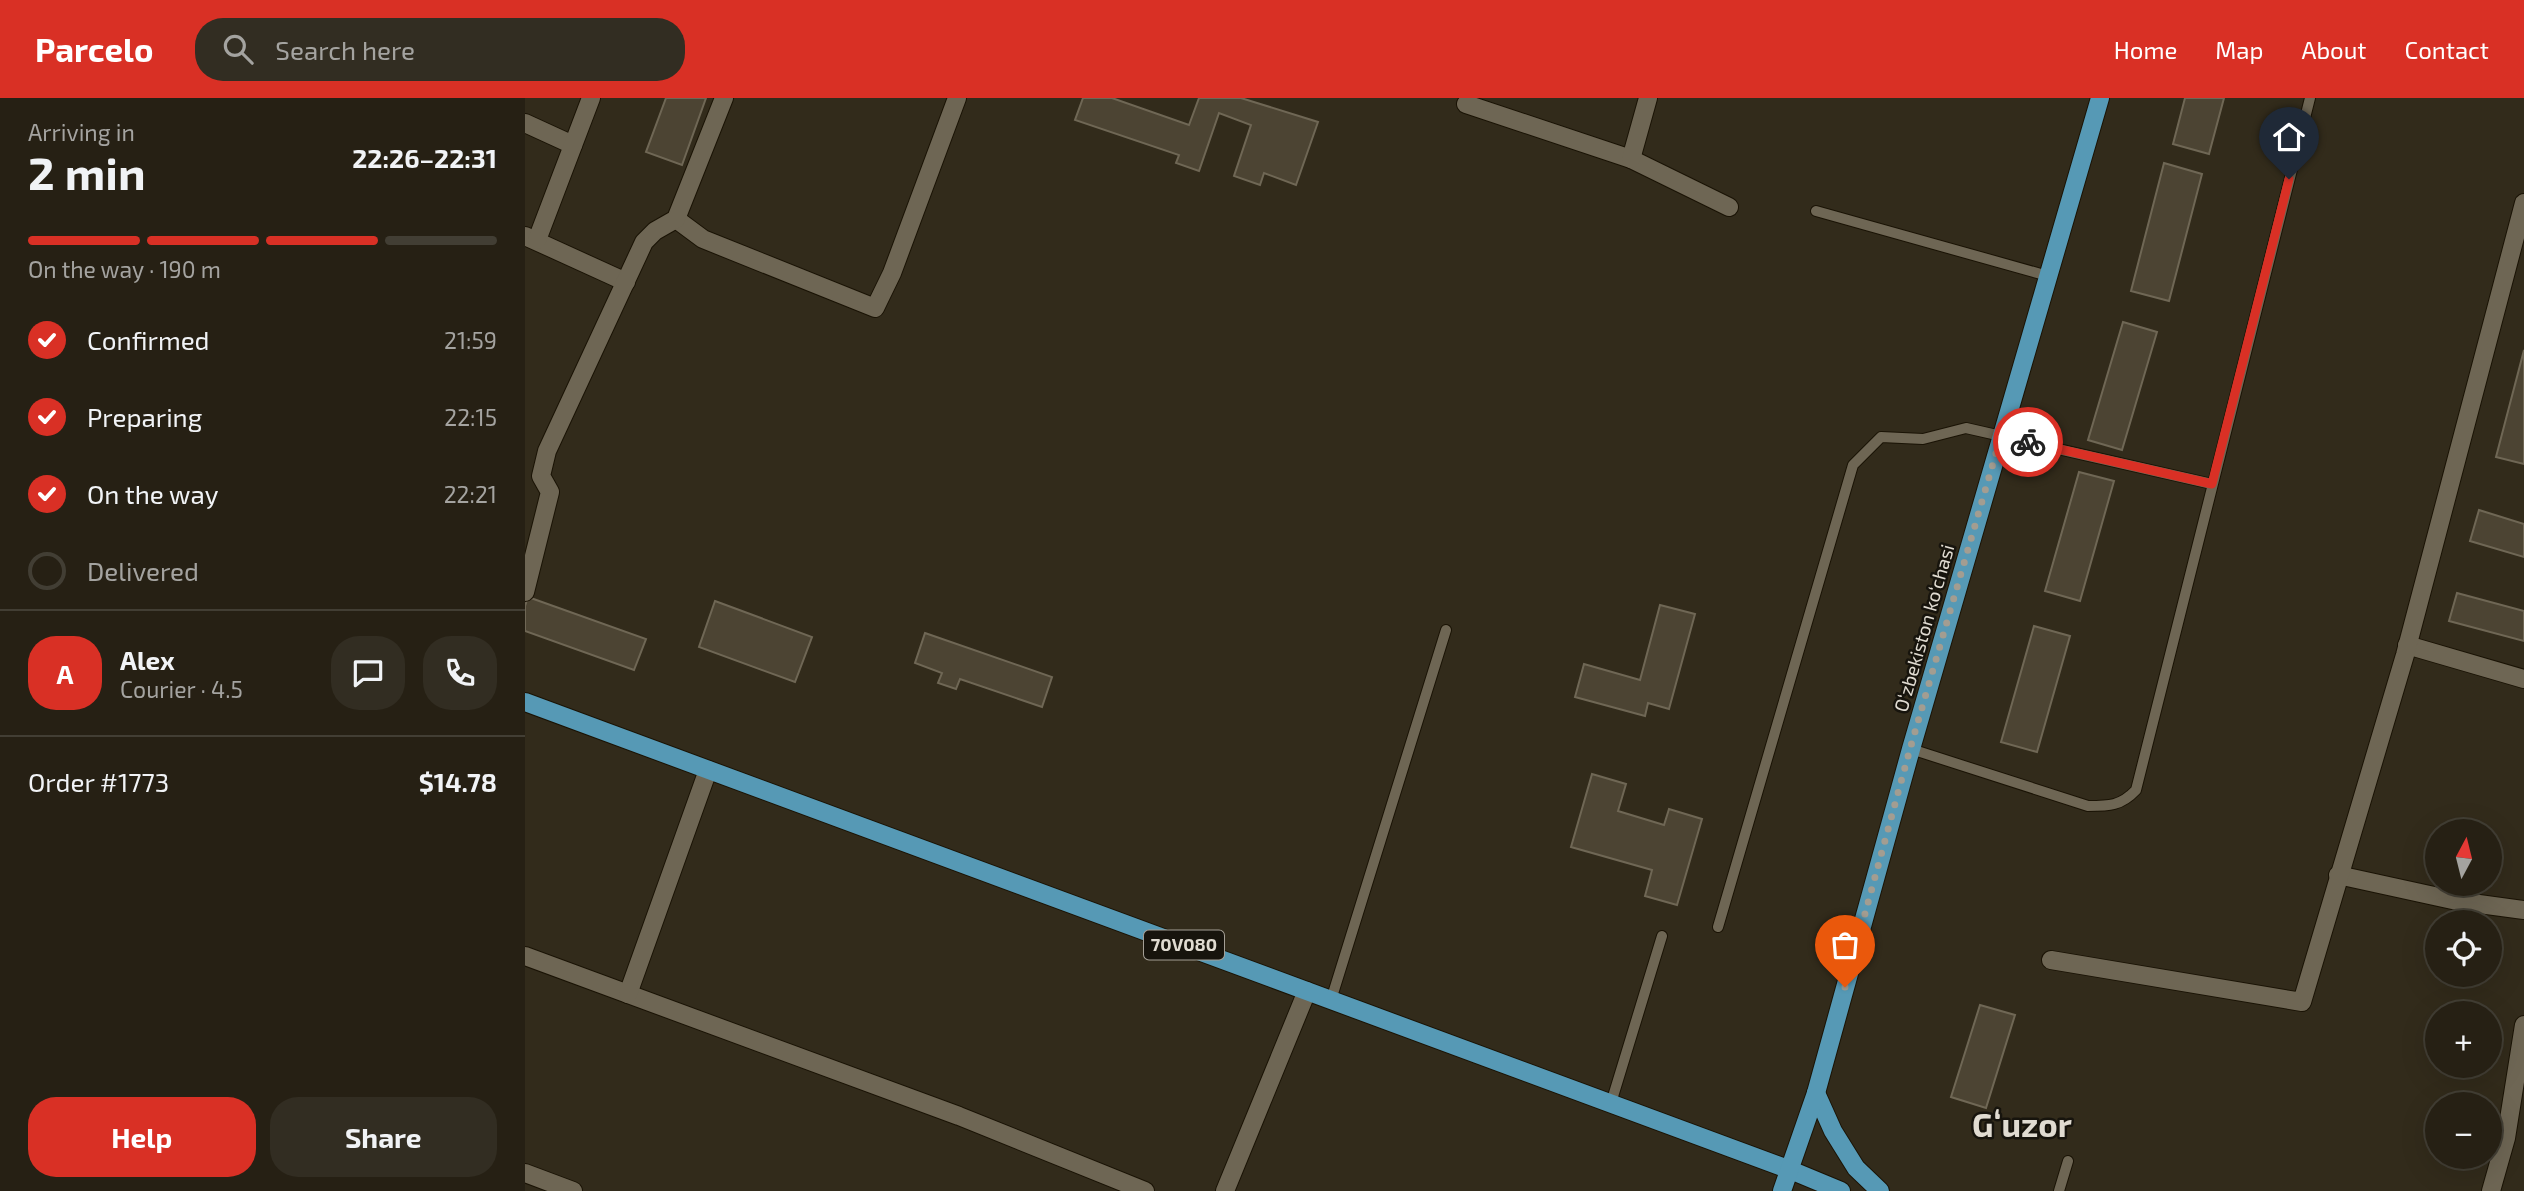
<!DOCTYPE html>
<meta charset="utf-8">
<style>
body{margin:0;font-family:"Exo 2",sans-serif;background:#322d22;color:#f1f3f6;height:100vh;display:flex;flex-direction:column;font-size:26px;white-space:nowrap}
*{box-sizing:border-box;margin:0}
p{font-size:23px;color:#a4a3a0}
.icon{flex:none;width:38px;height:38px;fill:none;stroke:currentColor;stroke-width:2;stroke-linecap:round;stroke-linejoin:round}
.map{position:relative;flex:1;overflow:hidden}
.panel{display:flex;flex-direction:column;background:#262014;width:525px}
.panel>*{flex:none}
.needle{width:46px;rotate:7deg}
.buttons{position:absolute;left:1900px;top:721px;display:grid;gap:14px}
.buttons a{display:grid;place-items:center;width:77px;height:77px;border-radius:50%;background:#262014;box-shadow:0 7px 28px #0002,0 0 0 2px #423e34;font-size:35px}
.pin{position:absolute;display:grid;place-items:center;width:60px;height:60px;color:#fff;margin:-72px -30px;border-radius:50% 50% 50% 0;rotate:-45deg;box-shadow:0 0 7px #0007}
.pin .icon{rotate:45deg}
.courier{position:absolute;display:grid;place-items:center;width:70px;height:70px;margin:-35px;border:5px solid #d93025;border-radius:50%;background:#fff;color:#222;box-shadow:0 2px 9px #0007}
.summary em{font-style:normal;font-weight:700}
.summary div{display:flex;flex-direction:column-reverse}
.summary{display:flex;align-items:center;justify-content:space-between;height:119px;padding:0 28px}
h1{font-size:46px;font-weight:700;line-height:52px}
.bar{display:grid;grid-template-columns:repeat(4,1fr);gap:10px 7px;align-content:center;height:84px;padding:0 28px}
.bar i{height:9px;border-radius:5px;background:#423e34}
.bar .active{background:#d93025}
.bar p{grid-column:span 4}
.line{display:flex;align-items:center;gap:18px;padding:0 28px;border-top:2px solid #423e34}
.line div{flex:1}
.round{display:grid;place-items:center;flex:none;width:74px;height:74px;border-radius:28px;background:#322d22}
ol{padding:0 28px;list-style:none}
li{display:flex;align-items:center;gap:21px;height:77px}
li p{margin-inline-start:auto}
li .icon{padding:7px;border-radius:50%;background:#d93025;color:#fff;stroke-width:4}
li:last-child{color:#a4a3a0}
li i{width:38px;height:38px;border:4px solid #423e34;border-radius:50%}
.cta{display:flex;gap:14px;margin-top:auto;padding:14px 28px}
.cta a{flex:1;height:80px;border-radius:28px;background:#d93025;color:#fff;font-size:28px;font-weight:700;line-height:80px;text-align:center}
.cta a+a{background:#322d22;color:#f1f3f6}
header{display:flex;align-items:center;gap:42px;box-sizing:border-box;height:98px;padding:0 35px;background:#d93025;color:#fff}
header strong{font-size:33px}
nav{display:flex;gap:38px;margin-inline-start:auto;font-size:24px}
.search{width:490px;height:63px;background:#322d22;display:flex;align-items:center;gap:18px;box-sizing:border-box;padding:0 24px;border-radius:28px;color:#a4a3a0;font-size:26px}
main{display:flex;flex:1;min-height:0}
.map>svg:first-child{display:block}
</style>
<header>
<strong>Parcelo</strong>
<div class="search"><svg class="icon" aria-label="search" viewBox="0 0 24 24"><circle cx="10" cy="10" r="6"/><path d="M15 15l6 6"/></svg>Search here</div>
<nav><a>Home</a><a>Map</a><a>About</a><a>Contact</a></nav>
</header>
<main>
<section class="panel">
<div class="summary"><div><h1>2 min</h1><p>Arriving in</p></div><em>22:26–22:31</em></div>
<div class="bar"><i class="active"></i><i class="active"></i><i class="active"></i><i></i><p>On the way · 190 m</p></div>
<ol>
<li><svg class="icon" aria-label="check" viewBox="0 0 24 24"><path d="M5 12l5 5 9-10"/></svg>Confirmed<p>21:59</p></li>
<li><svg class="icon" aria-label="check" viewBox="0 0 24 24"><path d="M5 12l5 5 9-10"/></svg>Preparing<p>22:15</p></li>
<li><svg class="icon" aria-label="check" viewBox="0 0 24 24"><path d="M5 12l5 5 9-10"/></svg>On the way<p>22:21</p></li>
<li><i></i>Delivered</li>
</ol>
<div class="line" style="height:126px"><b class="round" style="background:#d93025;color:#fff">A</b><div><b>Alex</b><p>Courier · 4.5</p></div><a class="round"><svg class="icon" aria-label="chat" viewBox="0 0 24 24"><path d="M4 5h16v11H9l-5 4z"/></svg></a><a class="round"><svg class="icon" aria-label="phone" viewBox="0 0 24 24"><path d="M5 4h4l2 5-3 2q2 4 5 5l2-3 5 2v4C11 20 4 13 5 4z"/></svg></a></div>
<div class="line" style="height:91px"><div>Order #1773</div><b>$14.78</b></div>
<div class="cta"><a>Help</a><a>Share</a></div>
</section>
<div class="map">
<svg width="1999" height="1093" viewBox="0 0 1999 1093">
<rect width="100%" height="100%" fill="#322b1b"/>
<!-- building -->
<g fill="#4c4433" stroke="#6f6755" stroke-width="2">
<path d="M141,0H181L157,67L121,54Z"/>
<path d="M558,0H587L664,27L674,0H716L793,24L771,87L739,75L735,87L709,78L726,27L694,15L674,73L651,65L654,57L550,22Z"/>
<path d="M1660,0H1699L1684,56L1648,46Z"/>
<path d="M1639,65L1677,76L1644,203L1606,193Z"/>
<path d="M1598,224L1632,234L1597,352L1563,342Z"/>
<path d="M1999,252V366L1971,359Z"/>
<path d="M1554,374L1589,383L1555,503L1520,493Z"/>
<path d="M1954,412L1999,426V459L1945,443Z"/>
<path d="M1932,495L1999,513V543L1924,523Z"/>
<path d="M3,499L121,541L109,572L0,533V508Z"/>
<path d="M190,503L287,539L270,584L174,549Z"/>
<path d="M1135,507L1170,516L1144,611L1123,605L1120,618L1050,599L1059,566L1115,582Z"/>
<path d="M1509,528L1545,538L1512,654L1476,644Z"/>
<path d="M400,535L527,579L517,609L435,581L431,591L413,585L417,575L390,565Z"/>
<path d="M1067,676L1101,686L1093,713L1139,727L1144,711L1177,721L1152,807L1120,798L1127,772L1046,749Z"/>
<path d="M1455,907L1490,917L1461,1010L1426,999Z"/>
</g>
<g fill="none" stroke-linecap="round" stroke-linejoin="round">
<!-- service casing -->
<g stroke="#1a1305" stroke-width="12">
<g id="service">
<path d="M1291,113L1523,178"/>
<path d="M1386,651L1563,708C1584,708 1596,708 1611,692L1785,0"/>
<path d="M1193,829L1328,367L1356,339L1398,341L1441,330L1687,386"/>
<path d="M806,902L921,532"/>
<path d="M1086,1005L1137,838"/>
<path d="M1534,1093L1543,1063"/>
</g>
</g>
<!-- minor casing -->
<g stroke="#1a1305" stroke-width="20">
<g id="minor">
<path d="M941,6L1106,61L1204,109"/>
<path d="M0,25L48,47"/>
<path d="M1106,61L1123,0"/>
<path d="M151,121L178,141L350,210L367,175L432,0"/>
<path d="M0,138L101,184"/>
<path d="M12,142L66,0"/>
<path d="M0,494L25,394L16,378L22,353L119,144L130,133L151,121L199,0"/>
<path d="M1882,547L1999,581"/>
<path d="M1813,777L1932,803L1999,812"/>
<path d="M0,858L434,1018L620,1093"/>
<path d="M1526,862L1777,904L1880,557L1999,105"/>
<path d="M103,896L183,672"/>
<path d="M0,1075L48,1093"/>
<path d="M700,1093L782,893"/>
<path d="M1966,1093L1981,1040L1999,927"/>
</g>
</g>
<!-- primary casing -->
<g stroke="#1a1305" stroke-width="20">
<g id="primary">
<path d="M0,604L1263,1071L1316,1093"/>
<path d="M1291,995L1308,1033L1331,1070L1355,1093"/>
<path d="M1257,1093L1291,995L1386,651L1575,0"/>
</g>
</g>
<!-- service -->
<use href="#service" stroke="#6e6654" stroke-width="10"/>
<!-- minor -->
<use href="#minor" stroke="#6e6654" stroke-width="18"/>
<!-- primary -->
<use href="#primary" stroke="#5699b5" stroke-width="18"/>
</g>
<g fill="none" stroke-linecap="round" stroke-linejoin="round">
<!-- done -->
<path stroke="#a39d91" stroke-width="7" stroke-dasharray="0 12.6" d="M1320,889L1385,651L1476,338L1503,344"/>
<!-- route -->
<path stroke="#d93025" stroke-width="9" d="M1503,344L1687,386L1764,81"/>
</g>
<g text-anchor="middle" stroke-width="5" stroke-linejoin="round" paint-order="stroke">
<!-- shield labels -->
<rect fill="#17140d" stroke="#a49f96" stroke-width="2" x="619" y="832.5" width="80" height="29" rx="5"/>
<g font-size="18" font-weight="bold" fill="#e0dbd1">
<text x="659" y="853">70V080</text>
</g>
<!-- street labels -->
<g font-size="19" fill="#e0dbd1" stroke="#17140d">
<text transform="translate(1399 530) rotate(-74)" y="7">O‘zbekiston ko‘chasi</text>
</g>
<!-- town labels -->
<g font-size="33" font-weight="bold" fill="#e0dbd1" stroke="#17140d">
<text x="1497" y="1039">Gʻuzor</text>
</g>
</g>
</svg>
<div class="buttons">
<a><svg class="needle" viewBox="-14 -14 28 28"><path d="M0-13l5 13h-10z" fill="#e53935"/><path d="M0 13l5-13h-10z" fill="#a4a3a0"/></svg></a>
<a><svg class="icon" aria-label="locate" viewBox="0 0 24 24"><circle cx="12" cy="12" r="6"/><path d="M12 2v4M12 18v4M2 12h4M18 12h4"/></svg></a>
<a>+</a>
<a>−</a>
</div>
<div class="pin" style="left:1320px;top:889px;background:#ea580c"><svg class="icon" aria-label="bag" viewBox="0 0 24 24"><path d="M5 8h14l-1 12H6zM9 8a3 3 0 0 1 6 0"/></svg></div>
<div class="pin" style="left:1764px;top:81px;background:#1f2937"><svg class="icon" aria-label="home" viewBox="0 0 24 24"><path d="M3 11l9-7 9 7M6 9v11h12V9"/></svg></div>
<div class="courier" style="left:1503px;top:344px"><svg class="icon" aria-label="bike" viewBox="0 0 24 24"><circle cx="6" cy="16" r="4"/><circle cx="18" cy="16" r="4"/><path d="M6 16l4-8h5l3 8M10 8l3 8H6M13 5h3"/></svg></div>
</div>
</main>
